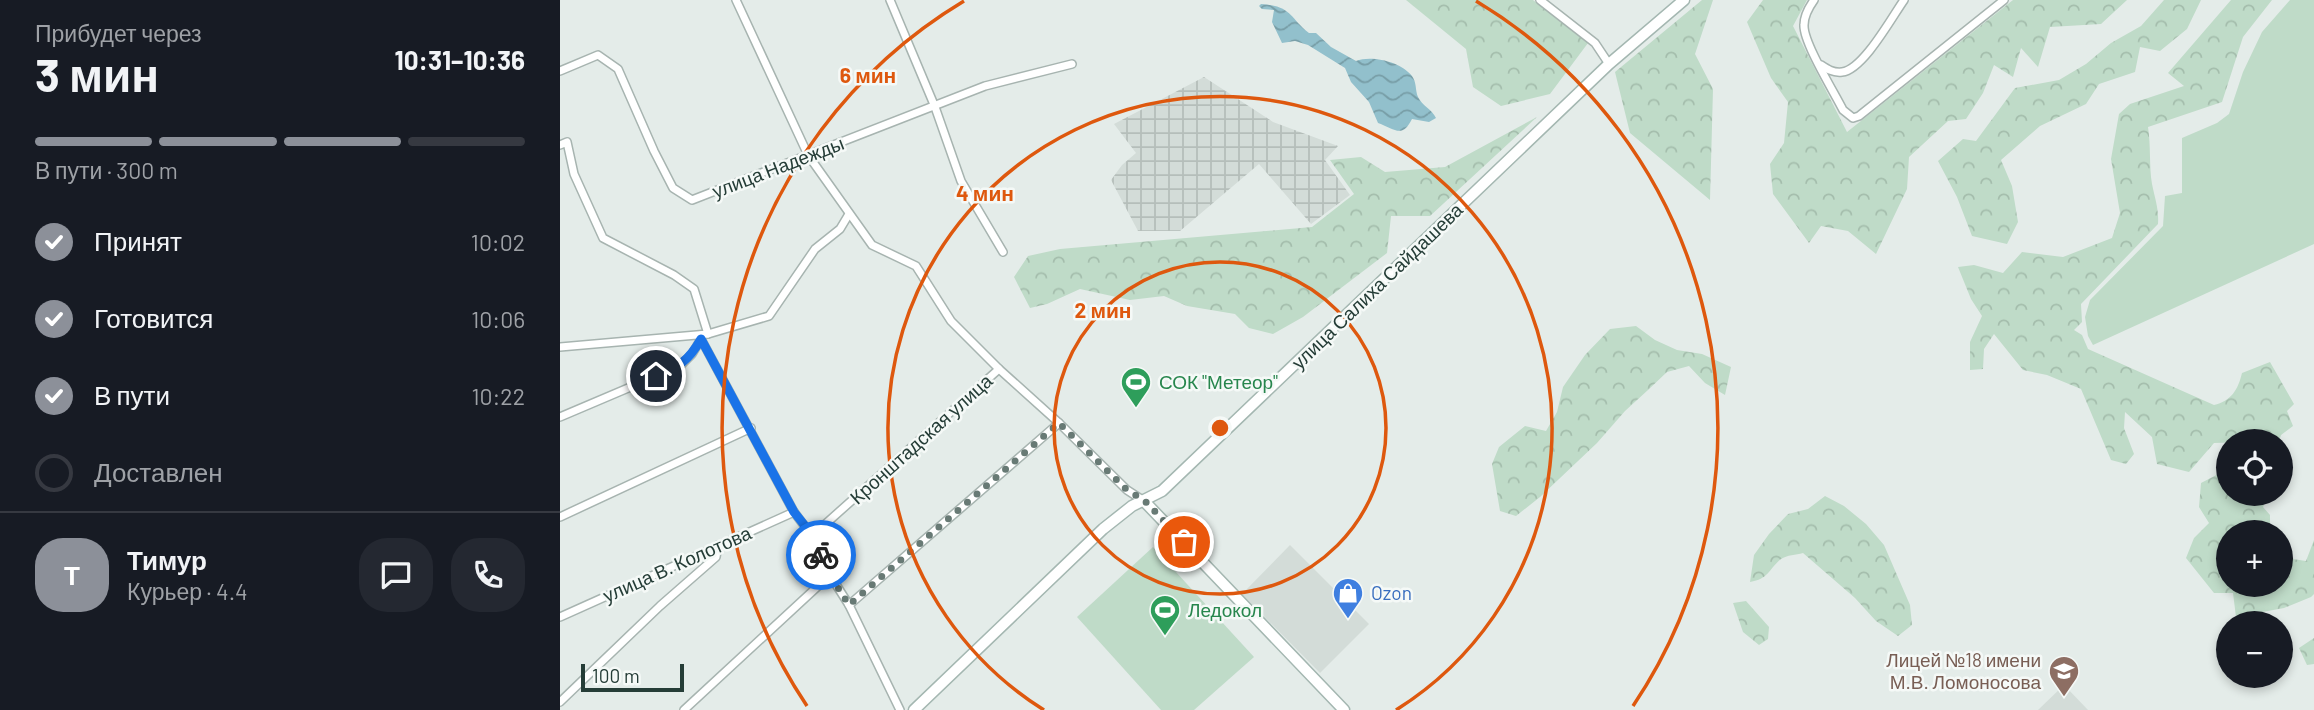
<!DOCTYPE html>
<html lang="ru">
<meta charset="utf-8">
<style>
body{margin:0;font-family:Barlow,sans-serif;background:#242831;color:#f1f3f6;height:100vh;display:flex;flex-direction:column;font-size:26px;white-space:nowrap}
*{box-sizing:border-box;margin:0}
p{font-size:23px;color:#9ea1a6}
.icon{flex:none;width:38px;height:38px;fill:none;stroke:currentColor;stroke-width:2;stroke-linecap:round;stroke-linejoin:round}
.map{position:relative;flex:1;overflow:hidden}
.details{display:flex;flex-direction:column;background:#171b24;width:560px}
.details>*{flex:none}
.controls{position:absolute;left:1656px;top:429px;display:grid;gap:14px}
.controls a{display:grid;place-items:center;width:77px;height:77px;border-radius:50%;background:#171b24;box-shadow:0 4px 10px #0003;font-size:35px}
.scale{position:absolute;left:21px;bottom:18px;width:103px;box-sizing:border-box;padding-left:7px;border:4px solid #253d37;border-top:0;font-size:19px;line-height:24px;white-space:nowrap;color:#253d37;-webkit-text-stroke:5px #f5f9f7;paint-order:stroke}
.pin{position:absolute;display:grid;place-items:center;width:60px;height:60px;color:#fff;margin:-30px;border:4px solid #fff;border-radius:50%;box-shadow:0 2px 7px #0007}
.courier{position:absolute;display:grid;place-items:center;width:70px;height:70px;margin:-35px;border:5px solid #1a73e8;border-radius:50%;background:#fff;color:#222;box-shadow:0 2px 9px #0007}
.headline em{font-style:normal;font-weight:700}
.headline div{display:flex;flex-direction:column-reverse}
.headline{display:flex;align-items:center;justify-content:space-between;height:119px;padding:0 35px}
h1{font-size:46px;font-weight:700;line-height:52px}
.bar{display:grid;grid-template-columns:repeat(4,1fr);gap:10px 7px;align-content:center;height:84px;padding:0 35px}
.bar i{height:9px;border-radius:5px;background:#363941}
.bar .active{background:#8c9099}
.bar p{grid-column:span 4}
.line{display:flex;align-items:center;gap:18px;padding:0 35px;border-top:2px solid #363941}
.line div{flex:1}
.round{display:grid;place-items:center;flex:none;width:74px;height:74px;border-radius:28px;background:#242831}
ol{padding:0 35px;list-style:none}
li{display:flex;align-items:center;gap:21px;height:77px}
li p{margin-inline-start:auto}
li .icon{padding:7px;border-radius:50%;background:#8c9099;color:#fff;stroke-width:4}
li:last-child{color:#9ea1a6}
li i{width:38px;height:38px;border:4px solid #363941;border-radius:50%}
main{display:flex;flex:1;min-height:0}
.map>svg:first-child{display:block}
</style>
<main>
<section class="details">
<div class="headline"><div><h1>3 мин</h1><p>Прибудет через</p></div><em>10:31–10:36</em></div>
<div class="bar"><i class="active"></i><i class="active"></i><i class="active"></i><i></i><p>В пути · 300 m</p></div>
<ol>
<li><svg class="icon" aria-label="check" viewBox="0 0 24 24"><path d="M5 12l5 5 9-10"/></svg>Принят<p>10:02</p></li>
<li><svg class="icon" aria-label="check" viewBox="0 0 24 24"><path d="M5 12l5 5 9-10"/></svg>Готовится<p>10:06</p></li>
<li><svg class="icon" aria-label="check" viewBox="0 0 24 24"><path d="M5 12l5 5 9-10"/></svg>В пути<p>10:22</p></li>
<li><i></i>Доставлен</li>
</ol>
<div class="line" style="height:126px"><b class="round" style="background:#8c9099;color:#fff">Т</b><div><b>Тимур</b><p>Курьер · 4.4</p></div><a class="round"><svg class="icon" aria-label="chat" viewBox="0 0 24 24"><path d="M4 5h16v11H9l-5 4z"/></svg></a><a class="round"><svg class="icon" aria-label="phone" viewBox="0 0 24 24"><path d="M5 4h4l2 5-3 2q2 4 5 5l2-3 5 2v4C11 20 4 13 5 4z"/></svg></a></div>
</section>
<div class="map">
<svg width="1754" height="710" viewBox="0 0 1754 710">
<defs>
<pattern id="industrial-grid" width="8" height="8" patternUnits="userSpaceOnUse" patternTransform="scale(1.75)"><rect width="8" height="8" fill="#d3dcd8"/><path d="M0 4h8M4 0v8" fill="none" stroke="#b5beba"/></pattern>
<pattern id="forest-crowns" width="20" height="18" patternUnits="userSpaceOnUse" patternTransform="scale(1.75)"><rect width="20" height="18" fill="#bfdbc8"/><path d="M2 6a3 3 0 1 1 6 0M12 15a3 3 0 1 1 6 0" fill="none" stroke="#a4bdac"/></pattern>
<pattern id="water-waves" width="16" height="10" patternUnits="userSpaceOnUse" patternTransform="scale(1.75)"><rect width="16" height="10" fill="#92c0cc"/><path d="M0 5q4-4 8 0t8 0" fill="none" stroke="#779da6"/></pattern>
</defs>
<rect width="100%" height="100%" fill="#e4ece9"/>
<!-- built -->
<g fill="#d3dcd8">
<path d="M730,545L809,624L760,673L682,594Z"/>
<path d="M1504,685L1528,710H1478Z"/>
</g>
<!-- industrial -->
<path fill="url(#industrial-grid)" d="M644,77L713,122L778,146L765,160L790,195L751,224L699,164L620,231H578L551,180L562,165L576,153L554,124Z"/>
<!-- green -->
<g fill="#bfdbc8">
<path d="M1730,0H1754V244L1533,345L1528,336L1525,317L1530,300L1603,226L1605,196L1622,193V138L1657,123L1669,114L1683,72L1702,32Z"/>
<path d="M593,547L694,657L634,710H601L517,617Z"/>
</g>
<!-- forest -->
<g fill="url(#forest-crowns)">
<path d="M846,0H973L1028,43L990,94L941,106L913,87L906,49Z"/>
<path d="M1142,0H1153L1135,54L1153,89L1150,200L1070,133L1055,72Z"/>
<path d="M1203,0H1247L1233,26L1287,132L1453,0H1567L1541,24L1490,27L1478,67L1461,48L1453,77L1434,65L1423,93L1406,119L1388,121L1349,157L1347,189L1316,254L1288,231L1261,226L1249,243L1213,194L1210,164L1224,143L1228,102L1211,78L1187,22Z"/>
<path d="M1604,0H1641L1627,29L1600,51L1580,47L1575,72L1539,84L1526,104L1480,126L1441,160L1452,186L1458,222L1447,244L1412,236L1397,197L1378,161L1403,139L1416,141L1455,88L1499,80L1526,64L1551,43L1581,26Z"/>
<path d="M1671,0H1712L1683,37L1662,102L1588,127C1591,146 1589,166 1592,184C1595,199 1599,209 1598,224L1521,304L1522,322L1514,330L1522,335L1528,349L1654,405C1671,401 1678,390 1682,373L1710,362L1734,404L1727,411L1733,426L1721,435L1719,441L1654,443L1629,472L1597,464L1592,437L1565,412L1564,428L1574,454L1566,464L1551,460L1521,389L1487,375L1463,370L1434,334L1424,349L1423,369L1410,370V342L1422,316L1411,299L1398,267L1414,265L1443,273L1462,252L1503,257L1552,238L1560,213L1551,159L1559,114L1570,104L1624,86L1608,73Z"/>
<path d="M977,117L870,216H831L827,253L743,317L713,334L689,328L675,314L627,306L604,296L570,300L520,289L487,304L470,308L454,277L468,256L500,249L752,227L794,194L770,160L801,157L825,172L885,167Z"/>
<path d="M1076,326L1095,340L1117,350L1142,354L1171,367L1165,395L1145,383L1129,366L1107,372L1088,390L1065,411L1037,443L980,497L956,516L940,511L932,464L939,447L965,426L986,431L997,412L1003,387L1025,355L1050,329Z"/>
<path d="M1668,464V494H1709L1703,507L1710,515V532H1668V584H1720V557L1746,561L1754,540V594L1751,597L1724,608L1676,617L1673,593H1654L1626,558L1634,538L1649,523L1639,507L1641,483L1666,470Z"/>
<path d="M1265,496L1284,506L1306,524L1324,545L1350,605L1352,625L1338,636L1316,621L1295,598L1243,553C1236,555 1227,555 1221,559C1208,570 1209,579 1190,582L1194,555L1209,534L1228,514L1248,509Z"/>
<path d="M1186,601L1209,627L1208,639L1199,645L1183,632L1173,603Z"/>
<path d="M1754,638V664L1747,665L1739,648Z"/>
</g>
<!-- water -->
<path fill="url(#water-waves)" d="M701,4C732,6 729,17 749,33H756L771,47L796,61C812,55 841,62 852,76C857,83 855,90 858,97C862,106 872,109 876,118L869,122L852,119C842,139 835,129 818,123L809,102L791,82L785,68L748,45L735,41L722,43L712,22L714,10L702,9L699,6Z"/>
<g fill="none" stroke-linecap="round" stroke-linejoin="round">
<!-- street casing -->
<g stroke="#a7b4b0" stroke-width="10">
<g id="street">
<path d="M176,0L248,155L312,245L356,266L391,321L439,369L499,423L567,490L584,501"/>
<path d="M330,0L375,107L401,181L443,252"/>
<path d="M980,0L1035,43L1049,64"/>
<path d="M1254,0C1249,7 1244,16 1244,25C1243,42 1274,92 1283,110L1293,118L1299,116L1444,0"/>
<path d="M1261,65C1267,69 1273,73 1282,72C1303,70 1332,17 1344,0"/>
<path d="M0,71L38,55L58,69L94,151L113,188L132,200L425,86L512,64"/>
<path d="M0,145L7,142L14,174L43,238L114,275L134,289L148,334"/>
<path d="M141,335V339L234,512L252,536L270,575L289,605L340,710"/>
<path d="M0,347L148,334L209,316L255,249L280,229L289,214"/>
<path d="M0,417L120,366L132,354L141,339"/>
<path d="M0,517L191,428"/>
<path d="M252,536L439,369"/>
<path d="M289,605L499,423"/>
<path d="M0,617L234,512"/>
<path d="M0,702L100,606L156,557L158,545"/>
<path d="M124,710L270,575"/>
</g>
</g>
<!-- secondary casing -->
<g stroke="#a4b7b1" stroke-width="13">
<g id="secondary">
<path d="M584,501L784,710"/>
<path d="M354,710L543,529L572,506L602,491L1049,64L1124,0"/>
</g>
</g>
<!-- street -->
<use href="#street" stroke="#fff" stroke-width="7"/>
<!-- secondary -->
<use href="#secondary" stroke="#fff" stroke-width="10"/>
</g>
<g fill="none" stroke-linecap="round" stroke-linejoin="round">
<!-- done -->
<path stroke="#687a75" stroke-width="7" stroke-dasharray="0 12.6" d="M261,555L270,575L289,605L499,423L567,490L584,500L624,542"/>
<!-- route -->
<path stroke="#1a73e8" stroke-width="9" d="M96,376C119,366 128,362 141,339L234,512L253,536L261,555"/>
</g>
<!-- distance rings -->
<g fill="none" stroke="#de580e" stroke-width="3.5">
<circle cx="660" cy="428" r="166"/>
<path d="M484 710A332 332 0 1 1 836 710"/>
<path d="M247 706A498 498 0 0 1 404 1M916 1A498 498 0 0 1 1073 706"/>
</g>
<!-- icons -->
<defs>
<g id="stadium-pin" transform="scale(1.575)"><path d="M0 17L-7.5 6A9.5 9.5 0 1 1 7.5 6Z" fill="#2e9e5b" stroke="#f5f9f7"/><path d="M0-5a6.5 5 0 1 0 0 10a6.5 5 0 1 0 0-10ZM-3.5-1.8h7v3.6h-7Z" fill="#fff"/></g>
<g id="shop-pin" transform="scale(1.575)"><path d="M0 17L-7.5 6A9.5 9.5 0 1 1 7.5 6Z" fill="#3f7fe0" stroke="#f5f9f7"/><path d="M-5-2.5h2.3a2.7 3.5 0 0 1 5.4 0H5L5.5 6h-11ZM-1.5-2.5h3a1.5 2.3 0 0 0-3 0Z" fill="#fff"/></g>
<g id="school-pin" transform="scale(1.575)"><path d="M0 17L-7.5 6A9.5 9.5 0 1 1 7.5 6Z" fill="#8d6e63" stroke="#f5f9f7"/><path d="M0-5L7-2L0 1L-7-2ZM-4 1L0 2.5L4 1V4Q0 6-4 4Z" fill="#fff"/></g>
</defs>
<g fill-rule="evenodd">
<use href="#stadium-pin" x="576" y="382"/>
<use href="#shop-pin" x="788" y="593"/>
<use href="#stadium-pin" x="605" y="610"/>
<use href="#school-pin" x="1504" y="671"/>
</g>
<g text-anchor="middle" stroke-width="5" stroke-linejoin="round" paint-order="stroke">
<!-- street labels -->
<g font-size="19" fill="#253d37" stroke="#f5f9f7">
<text transform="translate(218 167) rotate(-21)" y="7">улица Надежды</text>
<text transform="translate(817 286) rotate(-44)" y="7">улица Салиха Сайдашева</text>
<text transform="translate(361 439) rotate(-42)" y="7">Кронштадская улица</text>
<text transform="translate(117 564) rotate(-24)" y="7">улица В. Колотова</text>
</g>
<!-- leisure labels -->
<g font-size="19" fill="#27864d" stroke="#f5f9f7" text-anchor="start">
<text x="599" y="389">СОК "Метеор"</text>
<text x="628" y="617">Ледокол</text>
</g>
<!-- shop labels -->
<g font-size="19" fill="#366cbe" stroke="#f5f9f7" text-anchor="start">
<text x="811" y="600">Ozon</text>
</g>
<!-- education labels -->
<g font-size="19" fill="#785e54" stroke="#f5f9f7" text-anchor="end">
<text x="1481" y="667">Лицей №18 имени<tspan x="1481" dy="22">М.В. Ломоносова</tspan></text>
</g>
</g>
<circle cx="660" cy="428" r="10" fill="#de580e" stroke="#f5f9f7" stroke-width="3.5"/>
<g font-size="21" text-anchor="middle" font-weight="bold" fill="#de580e" stroke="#f5f9f7" stroke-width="5" stroke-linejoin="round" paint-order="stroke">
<text x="308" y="83">6 мин</text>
<text x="425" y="201">4 мин</text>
<text x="543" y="318">2 мин</text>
</g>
</svg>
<div class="controls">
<a><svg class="icon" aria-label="locate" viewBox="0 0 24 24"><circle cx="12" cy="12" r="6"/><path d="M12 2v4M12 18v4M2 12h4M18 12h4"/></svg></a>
<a>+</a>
<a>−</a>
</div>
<div class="scale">100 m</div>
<div class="pin" style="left:624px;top:542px;background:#ea580c"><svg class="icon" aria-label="bag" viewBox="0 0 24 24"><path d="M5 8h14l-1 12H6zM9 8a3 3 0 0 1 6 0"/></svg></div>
<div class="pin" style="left:96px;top:376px;background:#1f2937"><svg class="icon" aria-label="home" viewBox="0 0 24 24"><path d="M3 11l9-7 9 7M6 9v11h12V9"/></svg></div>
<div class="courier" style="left:261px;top:555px"><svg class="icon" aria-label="bike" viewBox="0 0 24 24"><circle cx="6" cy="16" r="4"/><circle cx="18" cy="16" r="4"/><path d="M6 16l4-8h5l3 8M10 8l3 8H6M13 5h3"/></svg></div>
</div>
</main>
